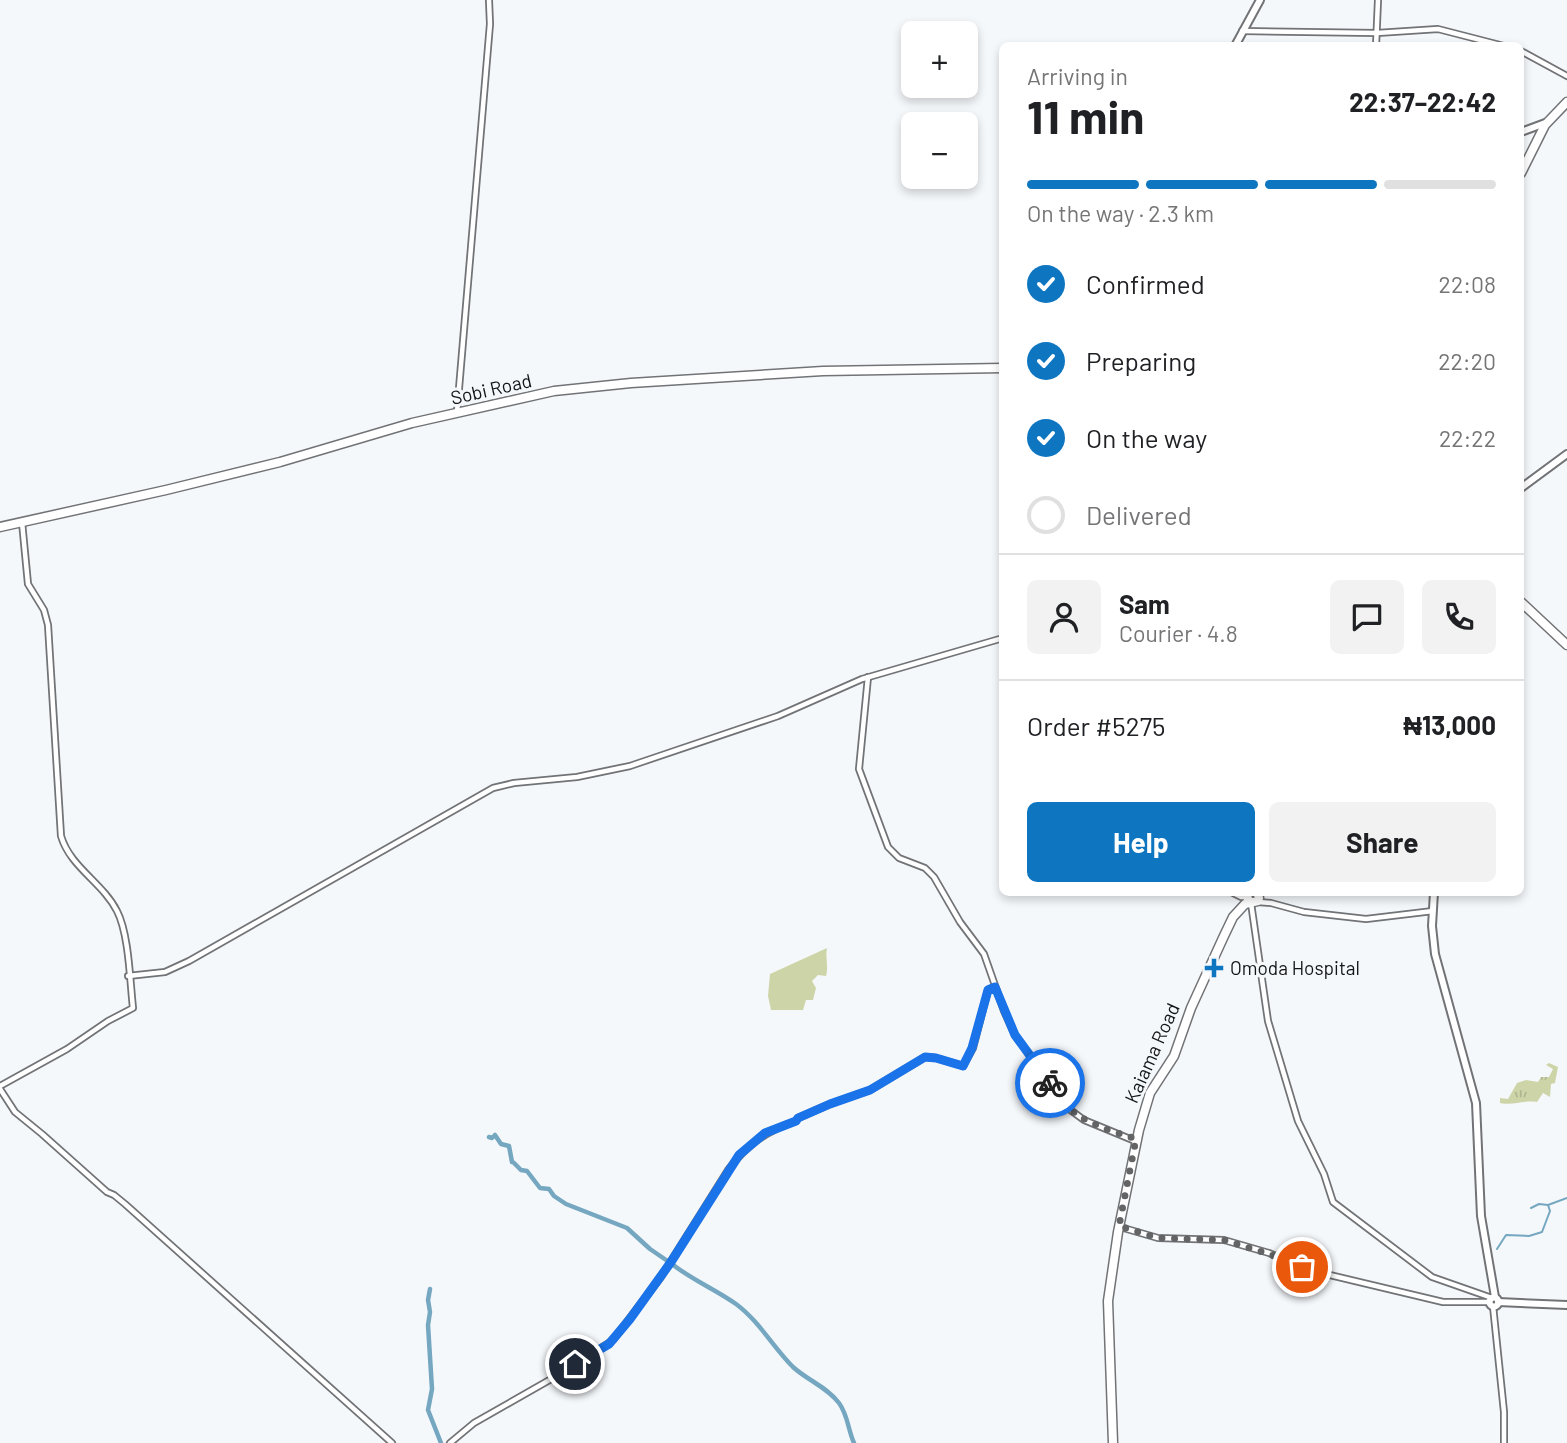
<!DOCTYPE html>
<meta charset="utf-8">
<style>
body{margin:0;font-family:Barlow,sans-serif;background:#f2f2f2;color:#202124;height:100vh;display:flex;flex-direction:column;font-size:26px;white-space:nowrap}
*{box-sizing:border-box;margin:0}
p{font-size:23px;color:#757577}
.icon{flex:none;width:38px;height:38px;fill:none;stroke:currentColor;stroke-width:2;stroke-linecap:round;stroke-linejoin:round}
.map{position:relative;flex:1;overflow:hidden}
.side{position:absolute;left:999px;top:42px;width:525px;height:854px;display:flex;flex-direction:column;background:#fff;border-radius:10px;box-shadow:0 4px 10px #0003}
.side>*{flex:none}
.fabs{position:absolute;left:901px;top:21px;display:grid;gap:14px}
.fabs a{display:grid;place-items:center;width:77px;height:77px;border-radius:10px;background:#fff;box-shadow:0 4px 10px #0003;font-size:35px}
.pin{position:absolute;display:grid;place-items:center;width:60px;height:60px;color:#fff;margin:-30px;border:4px solid #fff;border-radius:50%;box-shadow:0 2px 7px #0007}
.courier{position:absolute;display:grid;place-items:center;width:70px;height:70px;margin:-35px;border:5px solid #1a73e8;border-radius:50%;background:#fff;color:#222;box-shadow:0 2px 9px #0007}
.headline em{font-style:normal;font-weight:700}
.headline div{display:flex;flex-direction:column-reverse}
.headline{display:flex;align-items:center;justify-content:space-between;height:119px;padding:0 28px}
h1{font-size:46px;font-weight:700;line-height:52px}
.bar{display:grid;grid-template-columns:repeat(4,1fr);gap:10px 7px;align-content:center;height:84px;padding:0 28px}
.bar i{height:9px;border-radius:5px;background:#e0e0e0}
.bar .current{background:#0e76c1}
.bar p{grid-column:span 4}
.line{display:flex;align-items:center;gap:18px;padding:0 28px;border-top:2px solid #e0e0e0}
.line div{flex:1}
.round{display:grid;place-items:center;flex:none;width:74px;height:74px;border-radius:10px;background:#f2f2f2}
ol{padding:0 28px;list-style:none}
li{display:flex;align-items:center;gap:21px;height:77px}
li p{margin-inline-start:auto}
li .icon{padding:7px;border-radius:50%;background:#0e76c1;color:#fff;stroke-width:4}
li:last-child{color:#757577}
li i{width:38px;height:38px;border:4px solid #e0e0e0;border-radius:50%}
.action{display:flex;gap:14px;margin-top:auto;padding:14px 28px}
.action a{flex:1;height:80px;border-radius:10px;background:#0e76c1;color:#fff;font-size:28px;font-weight:700;line-height:80px;text-align:center}
.action a+a{background:#f2f2f2;color:#202124}
.map>svg:first-child{display:block}
</style>
<div class="map">
<svg width="1567" height="1443" viewBox="0 0 1567 1443">
<defs>
<pattern id="grass-tufts" width="24" height="20" patternUnits="userSpaceOnUse" patternTransform="scale(1.75)"><rect width="24" height="20" fill="#cdd5a8"/><path d="M3 7l-1-3M5 7V3M7 7l1-3M15 17l-1-3M17 17v-4M19 17l1-3" fill="none" stroke="#afb690"/></pattern>
</defs>
<rect width="100%" height="100%" fill="#f5f8fb"/>
<!-- grass -->
<path fill="url(#grass-tufts)" d="M1549,1063L1558,1067L1555,1083L1551,1084L1550,1097L1543,1093L1537,1102C1522,1100 1514,1106 1500,1103V1098L1508,1099L1517,1083L1526,1080L1538,1082L1541,1077H1549L1553,1069L1546,1065Z"/>
<!-- park -->
<path fill="#cdd5a8" d="M827,948C825,958 829,966 826,976L818,975L812,981L816,988L813,1000H806L803,1010H771L768,996L770,974Z"/>
<g fill="none" stroke-linecap="round" stroke-linejoin="round">
<!-- stream -->
<g stroke="#75a7c1" stroke-width="2">
<path d="M1531,1208L1539,1204L1548,1205L1567,1198"/>
<path d="M1497,1249L1506,1235L1529,1236L1542,1232L1550,1211L1548,1205"/>
</g>
<!-- river -->
<g stroke="#75a7c1" stroke-width="4.5">
<path d="M489,1137L492,1138L495,1135L501,1144L509,1146L512,1162"/>
<path d="M514,1163L521,1170L527,1171L540,1188L549,1189L554,1196L566,1204L627,1228L650,1249L669,1262"/>
<path d="M672,1264C692,1280 715,1289 736,1304C759,1321 773,1347 793,1367C807,1380 827,1387 839,1403C848,1415 848,1430 854,1443"/>
<path d="M430,1289L428,1300L430,1312L428,1325L432,1389L428,1410L441,1443"/>
</g>
<!-- minor casing -->
<g stroke="#717376" stroke-width="8">
<g id="minor">
<path d="M1242,31L1377,33L1438,29L1504,46"/>
<path d="M1376,46L1378,0"/>
<path d="M1521,51L1567,76"/>
<path d="M457,412L490,24L489,0"/>
<path d="M868,677L859,769L888,847L899,858L925,868L934,877L960,922L984,954L1004,1011L1015,1035L1069,1109L1084,1120L1135,1141"/>
<path d="M1231,892L1241,897H1246"/>
<path d="M1258,902L1271,903L1304,912L1366,919L1433,911"/>
<path d="M1251,903L1268,1021L1298,1121L1324,1174L1333,1202L1432,1277L1492,1298"/>
<path d="M128,976L165,972L189,961L493,788L514,783L577,777L630,766L778,716L862,679L1003,638"/>
<path d="M0,1086L67,1049L108,1021L133,1008C130,982 129,934 117,911C103,883 70,867 61,836L48,625L44,610L28,584L22,522"/>
<path d="M0,1089L15,1112L42,1134L107,1192L114,1195L125,1204L392,1443"/>
<path d="M1120,1227L1158,1238L1224,1240L1269,1253L1309,1270L1443,1302H1490"/>
<path d="M1493,1306L1504,1412V1443"/>
<path d="M450,1443L474,1423L567,1370L613,1340L661,1277L728,1170C747,1145 766,1131 796,1121L798,1118L830,1104L870,1090L925,1057L936,1058L963,1066L973,1048L988,990L995,987"/>
</g>
</g>
<!-- major casing -->
<g stroke="#717376" stroke-width="10">
<g id="major">
<path d="M1235,46L1260,0"/>
<path d="M1521,132L1548,122"/>
<path d="M1521,488L1567,454"/>
<path d="M1434,892L1432,926L1435,954L1476,1103L1481,1216L1495,1297"/>
<circle cx="1494" cy="1302" r="4.5"/>
<path d="M1498,1302L1567,1305"/>
</g>
</g>
<!-- highway casing -->
<g stroke="#717376" stroke-width="11">
<g id="highway">
<path d="M1521,173L1545,125L1567,102"/>
<path d="M0,527L166,490L280,462L412,423L554,391L631,383L823,371L1003,368"/>
<path d="M1521,602L1567,645"/>
<path d="M1249,892L1247,897L1250,902"/>
<path d="M1113,1443L1108,1301L1118,1232L1139,1130L1150,1093L1174,1056L1191,1008L1223,938L1233,917L1245,904L1258,901L1259,898L1257,892"/>
</g>
</g>
<!-- minor -->
<use href="#minor" stroke="#fff" stroke-width="4.5"/>
<!-- major -->
<use href="#major" stroke="#fff" stroke-width="6"/>
<!-- highway -->
<use href="#highway" stroke="#fff" stroke-width="8"/>
</g>
<g fill="none" stroke-linecap="round" stroke-linejoin="round">
<!-- done -->
<path stroke="#636466" stroke-width="7" stroke-dasharray="0 12.6" d="M1050,1083L1076,1115L1103,1128L1136,1139L1119,1226L1158,1238L1224,1240L1269,1254L1302,1267"/>
<!-- route -->
<path stroke="#1a73e8" stroke-width="9" d="M575,1364L609,1344L630,1319L671,1262L739,1155L765,1133L796,1121L798,1118L830,1104L870,1090L925,1057L936,1058L963,1066L972,1048L988,990L995,987L1015,1035L1050,1083"/>
</g>
<!-- markers -->
<path fill="#0e76c1" stroke="#f5f8fb" stroke-width="2.5" d="M1210.5 957.5h7v7h7v7h-7v7h-7v-7h-7v-7h7z"/>
<g text-anchor="middle" stroke-width="6" stroke-linejoin="round" paint-order="stroke">
<!-- street labels -->
<g font-size="19" fill="#141516" stroke="#f5f8fb">
<text transform="translate(491 389) rotate(-13)" y="7">Sobi Road</text>
<text transform="translate(1152 1053) rotate(-66)" y="7">Kaiama Road</text>
</g>
<!-- poi labels -->
<g font-size="19" fill="#141516" stroke="#f5f8fb" text-anchor="start">
<text x="1230" y="975">Omoda Hospital</text>
</g>
</g>
</svg>
<div class="fabs">
<a>+</a>
<a>−</a>
</div>
<div class="pin" style="left:1302px;top:1267px;background:#ea580c"><svg class="icon" aria-label="bag" viewBox="0 0 24 24"><path d="M5 8h14l-1 12H6zM9 8a3 3 0 0 1 6 0"/></svg></div>
<div class="pin" style="left:575px;top:1364px;background:#1f2937"><svg class="icon" aria-label="home" viewBox="0 0 24 24"><path d="M3 11l9-7 9 7M6 9v11h12V9"/></svg></div>
<div class="courier" style="left:1050px;top:1083px"><svg class="icon" aria-label="bike" viewBox="0 0 24 24"><circle cx="6" cy="16" r="4"/><circle cx="18" cy="16" r="4"/><path d="M6 16l4-8h5l3 8M10 8l3 8H6M13 5h3"/></svg></div>
<section class="side">
<div class="headline"><div><h1>11 min</h1><p>Arriving in</p></div><em>22:37–22:42</em></div>
<div class="bar"><i class="current"></i><i class="current"></i><i class="current"></i><i></i><p>On the way · 2.3 km</p></div>
<ol>
<li><svg class="icon" aria-label="check" viewBox="0 0 24 24"><path d="M5 12l5 5 9-10"/></svg>Confirmed<p>22:08</p></li>
<li><svg class="icon" aria-label="check" viewBox="0 0 24 24"><path d="M5 12l5 5 9-10"/></svg>Preparing<p>22:20</p></li>
<li><svg class="icon" aria-label="check" viewBox="0 0 24 24"><path d="M5 12l5 5 9-10"/></svg>On the way<p>22:22</p></li>
<li><i></i>Delivered</li>
</ol>
<div class="line" style="height:126px"><a class="round"><svg class="icon" aria-label="person" viewBox="0 0 24 24"><circle cx="12" cy="8" r="4"/><path d="M4 21q1-7 8-7t8 7"/></svg></a><div><b>Sam</b><p>Courier · 4.8</p></div><a class="round"><svg class="icon" aria-label="chat" viewBox="0 0 24 24"><path d="M4 5h16v11H9l-5 4z"/></svg></a><a class="round"><svg class="icon" aria-label="phone" viewBox="0 0 24 24"><path d="M5 4h4l2 5-3 2q2 4 5 5l2-3 5 2v4C11 20 4 13 5 4z"/></svg></a></div>
<div class="line" style="height:91px"><div>Order #5275</div><b>₦13,000</b></div>
<div class="action"><a>Help</a><a>Share</a></div>
</section>
</div>
